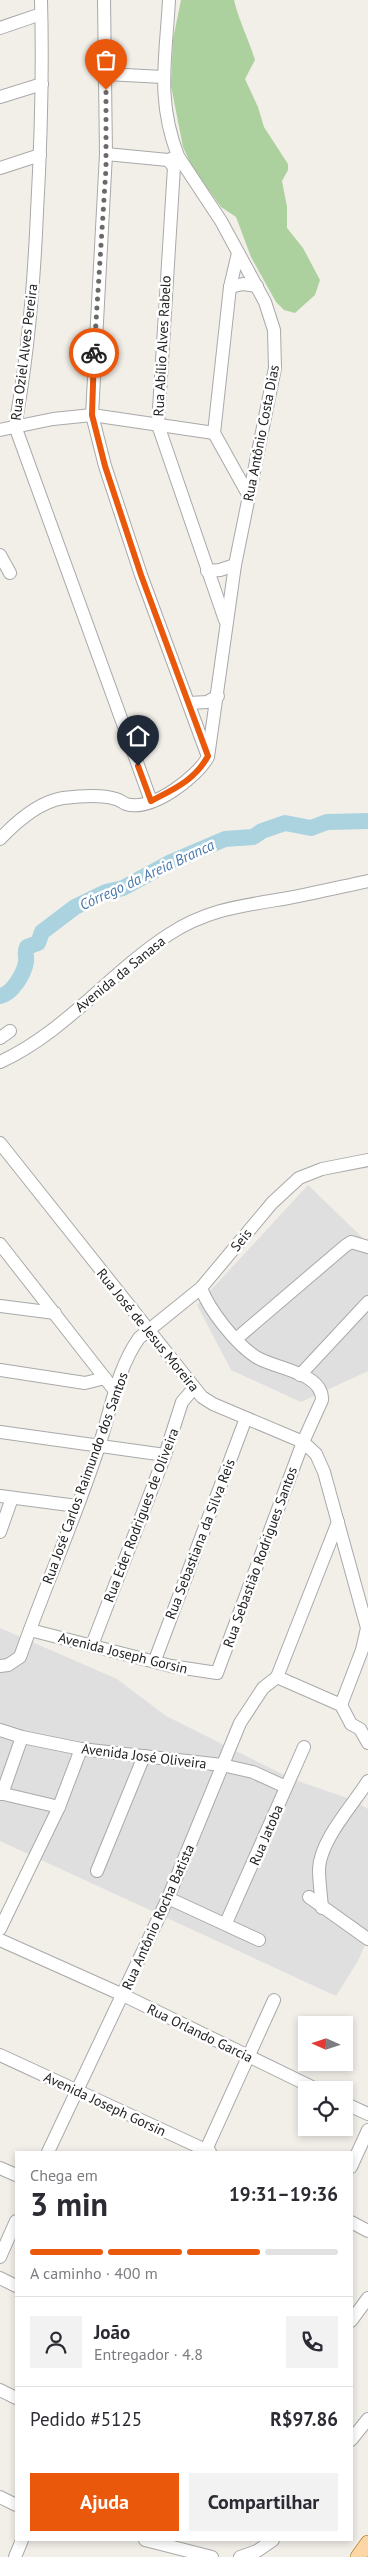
<!DOCTYPE html>
<html lang="pt">
<meta charset="utf-8">
<style>
body{margin:0;font-family:"PT Sans",sans-serif;background:#f2f2f3;color:#2b2b33;height:100vh;display:flex;flex-direction:column;font-size:19px;white-space:nowrap}
*{box-sizing:border-box;margin:0}
p{font-size:16px;color:#7c7c81}
.icon{flex:none;width:28px;height:28px;fill:none;stroke:currentColor;stroke-width:2;stroke-linecap:round;stroke-linejoin:round}
.map{position:relative;flex:1;overflow:hidden}
.details{position:absolute;left:15px;top:2151px;width:338px;height:390px;display:flex;flex-direction:column;background:#fff;border-radius:0px;box-shadow:0 2px 8px #0003}
.details>*{flex:none}
.needle{width:32px;rotate:273deg}
.controls{position:absolute;left:298px;top:2016px;display:grid;gap:10px}
.controls a{display:grid;place-items:center;width:55px;height:55px;border-radius:0px;background:#fff;box-shadow:0 2px 8px #0003;font-size:25px}
.pin{position:absolute;display:grid;place-items:center;width:42px;height:42px;color:#fff;margin:-51px -21px;border-radius:50% 50% 50% 0;rotate:-45deg;box-shadow:0 0 5px #0007}
.pin .icon{rotate:45deg}
.courier{position:absolute;display:grid;place-items:center;width:50px;height:50px;margin:-25px;border:4px solid #ea580c;border-radius:50%;background:#fff;color:#222;box-shadow:0 1px 6px #0007}
.head em{font-style:normal;font-weight:700}
.head div{display:flex;flex-direction:column-reverse}
.head{display:flex;align-items:center;justify-content:space-between;height:85px;padding:0 15px}
h1{font-size:32px;font-weight:700;line-height:38px}
.bar{display:grid;grid-template-columns:repeat(4,1fr);gap:8px 5px;align-content:center;height:60px;padding:0 15px}
.bar i{height:6px;border-radius:4px;background:#e1e1e2}
.bar .active{background:#ea580c}
.bar p{grid-column:span 4}
.line{display:flex;align-items:center;gap:12px;padding:0 15px;border-top:1px solid #e1e1e2}
.line div{flex:1}
.round{display:grid;place-items:center;flex:none;width:52px;height:52px;border-radius:0px;background:#f2f2f3}
.cta{display:flex;gap:10px;margin-top:auto;padding:10px 15px}
.cta a{flex:1;height:58px;border-radius:0px;background:#ea580c;color:#fff;font-size:20px;font-weight:700;line-height:58px;text-align:center}
.cta a+a{background:#f2f2f3;color:#2b2b33}
.map>svg:first-child{display:block}
</style>
<div class="map">
<svg width="368" height="2557" viewBox="0 0 368 2557">
<rect width="100%" height="100%" fill="#f2efe9"/>
<!-- residential -->
<g fill="#e0dfdf">
<path d="M308,1185L368,1243V1371L301,1402L231,1370L197,1305Z"/>
<path d="M0,1628L117,1679L166,1716L292,1779L353,1800L368,1809V1937L358,1961L336,1996L0,1841Z"/>
</g>
<!-- forest -->
<path fill="#add19e" d="M181,0H234C239,21 249,40 255,60L245,79L258,107L264,127L288,164V170L282,181L287,207V228L303,248L320,280L315,295L295,313L284,310L276,302L251,257L236,217L221,207L192,167L183,147L171,86L173,39Z"/>
<g fill="none" stroke-linecap="round" stroke-linejoin="round">
<!-- river -->
<path stroke="#aad3df" stroke-width="16" d="M0,996C12,994 24,974 26,962C27,956 24,953 27,947L38,943L42,932L75,907L106,892L123,888L171,862L225,839L253,837L262,831L285,823L311,828L327,822L368,821"/>
<!-- minor casing -->
<g stroke="#a9a9a9" stroke-width="14">
<g id="minor">
<path d="M41,0C43,71 41,141 37,212C34,284 28,356 15,426L151,801"/>
<path d="M104,0L106,154L92,415L105,466L141,575L207,754"/>
<path d="M0,28L41,14"/>
<path d="M106,74L163,77"/>
<path d="M0,97L42,84"/>
<path d="M106,154L168,160L176,157"/>
<path d="M168,160L174,167L158,425L225,620"/>
<path d="M0,168L40,155"/>
<path d="M238,253L230,287L214,433L249,496"/>
<path d="M230,287L243,284L257,286"/>
<path d="M0,430L53,419L92,415L214,433"/>
<path d="M0,555L10,573"/>
<path d="M207,571L220,570L235,565"/>
<path d="M189,703L207,702L218,696"/>
<path d="M0,839C16,822 39,802 63,798C79,796 101,794 116,799C120,800 123,803 126,804C152,812 197,777 208,757L235,565L275,368L274,330L265,302L221,221L178,156C156,99 166,58 169,0"/>
<path d="M0,1038L10,1031"/>
<path d="M0,1062C64,1033 110,973 168,935C206,910 240,906 283,899C311,894 340,887 368,881"/>
<path d="M0,1143L202,1397L213,1404L303,1442L316,1454L324,1472L367,1628L362,1650L341,1705"/>
<path d="M0,1244L115,1391"/>
<path d="M0,1306L55,1313"/>
<path d="M236,1339L345,1246L351,1242L368,1247"/>
<path d="M0,1370L85,1383L105,1378"/>
<path d="M300,1375L368,1302"/>
<path d="M0,1432L165,1455"/>
<path d="M0,1496L77,1506"/>
<path d="M0,1532L12,1498"/>
<path d="M30,1630L171,1666L217,1673L303,1442L322,1400C323,1372 275,1369 256,1357C236,1344 209,1310 201,1288"/>
<path d="M92,1645L165,1455L182,1402L194,1388"/>
<path d="M155,1660L246,1418"/>
<path d="M0,1666L8,1665L20,1657C45,1586 76,1517 99,1446C111,1410 117,1369 139,1338L201,1288L272,1203L299,1178L322,1169L368,1160"/>
<path d="M277,1677L338,1522"/>
<path d="M0,1730L22,1737L81,1749L222,1765L253,1772L286,1787"/>
<path d="M0,1793L59,1807"/>
<path d="M2,1794L22,1737"/>
<path d="M97,1871L144,1756"/>
<path d="M309,1897L368,1939"/>
<path d="M168,1898L259,1940"/>
<path d="M322,1908C321,1895 319,1881 319,1869C320,1840 353,1805 368,1781"/>
<path d="M226,1923L304,1747"/>
<path d="M0,1929L59,1807L81,1749"/>
<path d="M0,1940L123,1995L318,2090"/>
<path d="M0,2055L210,2152"/>
<path d="M344,2103L368,2114"/>
<path d="M48,2152L168,1898L240,1723L263,1688L277,1677L341,1705L351,1724L360,1729L368,1743"/>
<path d="M205,2152L274,2000"/>
<path d="M351,2167L368,2130"/>
<path d="M0,2168L16,2175"/>
<path d="M351,2222L368,2231"/>
<path d="M0,2257L16,2221"/>
<path d="M0,2278L16,2286"/>
<path d="M351,2321L368,2298"/>
<path d="M0,2390L16,2398"/>
<path d="M351,2440L368,2419"/>
<path d="M0,2497L16,2505"/>
<path d="M145,2540L212,2557"/>
<path d="M15,2557L22,2540"/>
<path d="M240,2557L257,2551L273,2540"/>
</g>
</g>
<!-- major casing -->
<g stroke="#a06b00" stroke-width="16">
<path id="major" d="M358,2557L368,2543"/>
</g>
<!-- minor -->
<use href="#minor" stroke="#fff" stroke-width="12"/>
<!-- major -->
<use href="#major" stroke="#fcd6a4" stroke-width="15"/>
</g>
<g fill="none" stroke-linecap="round" stroke-linejoin="round">
<!-- done -->
<path stroke="#6b6a68" stroke-width="5" stroke-dasharray="0 9" d="M94,353L106,168V90"/>
<!-- route -->
<path stroke="#ea580c" stroke-width="6" d="M94,353L92,415L105,466L141,575L208,756C195,780 174,789 151,801L138,766"/>
</g>
<g text-anchor="middle" stroke-width="5" stroke-linejoin="round" paint-order="stroke">
<!-- street labels -->
<g font-size="14" fill="#222" stroke="#fff">
<text transform="translate(162 346) rotate(-87)" y="5">Rua Abílio Alves Rabelo</text>
<text transform="translate(24 352) rotate(-83)" y="5">Rua Oziel Alves Pereira</text>
<text transform="translate(261 433) rotate(-79)" y="5">Rua Antônio Costa Dias</text>
<text transform="translate(120 974) rotate(-39)" y="5">Avenida da Sanasa</text>
<text transform="translate(241 1240) rotate(-51)" y="5">Seis</text>
<text transform="translate(148 1330) rotate(51)" y="5">Rua José de Jesus Moreira</text>
<text transform="translate(85 1478) rotate(-70)" y="5">Rua José Carlos Raimundo dos Santos</text>
<text transform="translate(141 1515) rotate(-69)" y="5">Rua Eder Rodrigues de Oliveira</text>
<text transform="translate(200 1539) rotate(-69)" y="5">Rua Sebastiana da Silva Reis</text>
<text transform="translate(260 1557) rotate(-70)" y="5">Rua Sebastião Rodrigues Santos</text>
<text transform="translate(123 1653) rotate(14)" y="5">Avenida Joseph Gorsin</text>
<text transform="translate(144 1756) rotate(7)" y="5">Avenida José Oliveira</text>
<text transform="translate(266 1835) rotate(-67)" y="5">Rua Jatoba</text>
<text transform="translate(158 1917) rotate(-66)" y="5">Rua Antônio Rocha Batista</text>
<text transform="translate(200 2033) rotate(26)" y="5">Rua Orlando Garcia</text>
<text transform="translate(105 2104) rotate(25)" y="5">Avenida Joseph Gorsin</text>
</g>
<!-- water labels -->
<g font-size="15" font-style="italic" fill="#4a7aab" stroke="#fff">
<text transform="translate(147 875) rotate(-25)" y="5">Córrego da Areia Branca</text>
</g>
</g>
</svg>
<div class="controls">
<a><svg class="needle" viewBox="-14 -14 28 28"><path d="M0-13l5 13h-10z" fill="#e53935"/><path d="M0 13l5-13h-10z" fill="#7c7c81"/></svg></a>
<a><svg class="icon" aria-label="locate" viewBox="0 0 24 24"><circle cx="12" cy="12" r="6"/><path d="M12 2v4M12 18v4M2 12h4M18 12h4"/></svg></a>
</div>
<div class="pin" style="left:106px;top:90px;background:#ea580c"><svg class="icon" aria-label="bag" viewBox="0 0 24 24"><path d="M5 8h14l-1 12H6zM9 8a3 3 0 0 1 6 0"/></svg></div>
<div class="pin" style="left:138px;top:766px;background:#1f2937"><svg class="icon" aria-label="home" viewBox="0 0 24 24"><path d="M3 11l9-7 9 7M6 9v11h12V9"/></svg></div>
<div class="courier" style="left:94px;top:353px"><svg class="icon" aria-label="bike" viewBox="0 0 24 24"><circle cx="6" cy="16" r="4"/><circle cx="18" cy="16" r="4"/><path d="M6 16l4-8h5l3 8M10 8l3 8H6M13 5h3"/></svg></div>
<section class="details">
<div class="head"><div><h1>3 min</h1><p>Chega em</p></div><em>19:31–19:36</em></div>
<div class="bar"><i class="active"></i><i class="active"></i><i class="active"></i><i></i><p>A caminho · 400 m</p></div>
<div class="line" style="height:90px"><a class="round"><svg class="icon" aria-label="person" viewBox="0 0 24 24"><circle cx="12" cy="8" r="4"/><path d="M4 21q1-7 8-7t8 7"/></svg></a><div><b>João</b><p>Entregador · 4.8</p></div><a class="round"><svg class="icon" aria-label="phone" viewBox="0 0 24 24"><path d="M5 4h4l2 5-3 2q2 4 5 5l2-3 5 2v4C11 20 4 13 5 4z"/></svg></a></div>
<div class="line" style="height:65px"><div>Pedido #5125</div><b>R$97.86</b></div>
<div class="cta"><a>Ajuda</a><a>Compartilhar</a></div>
</section>
</div>
